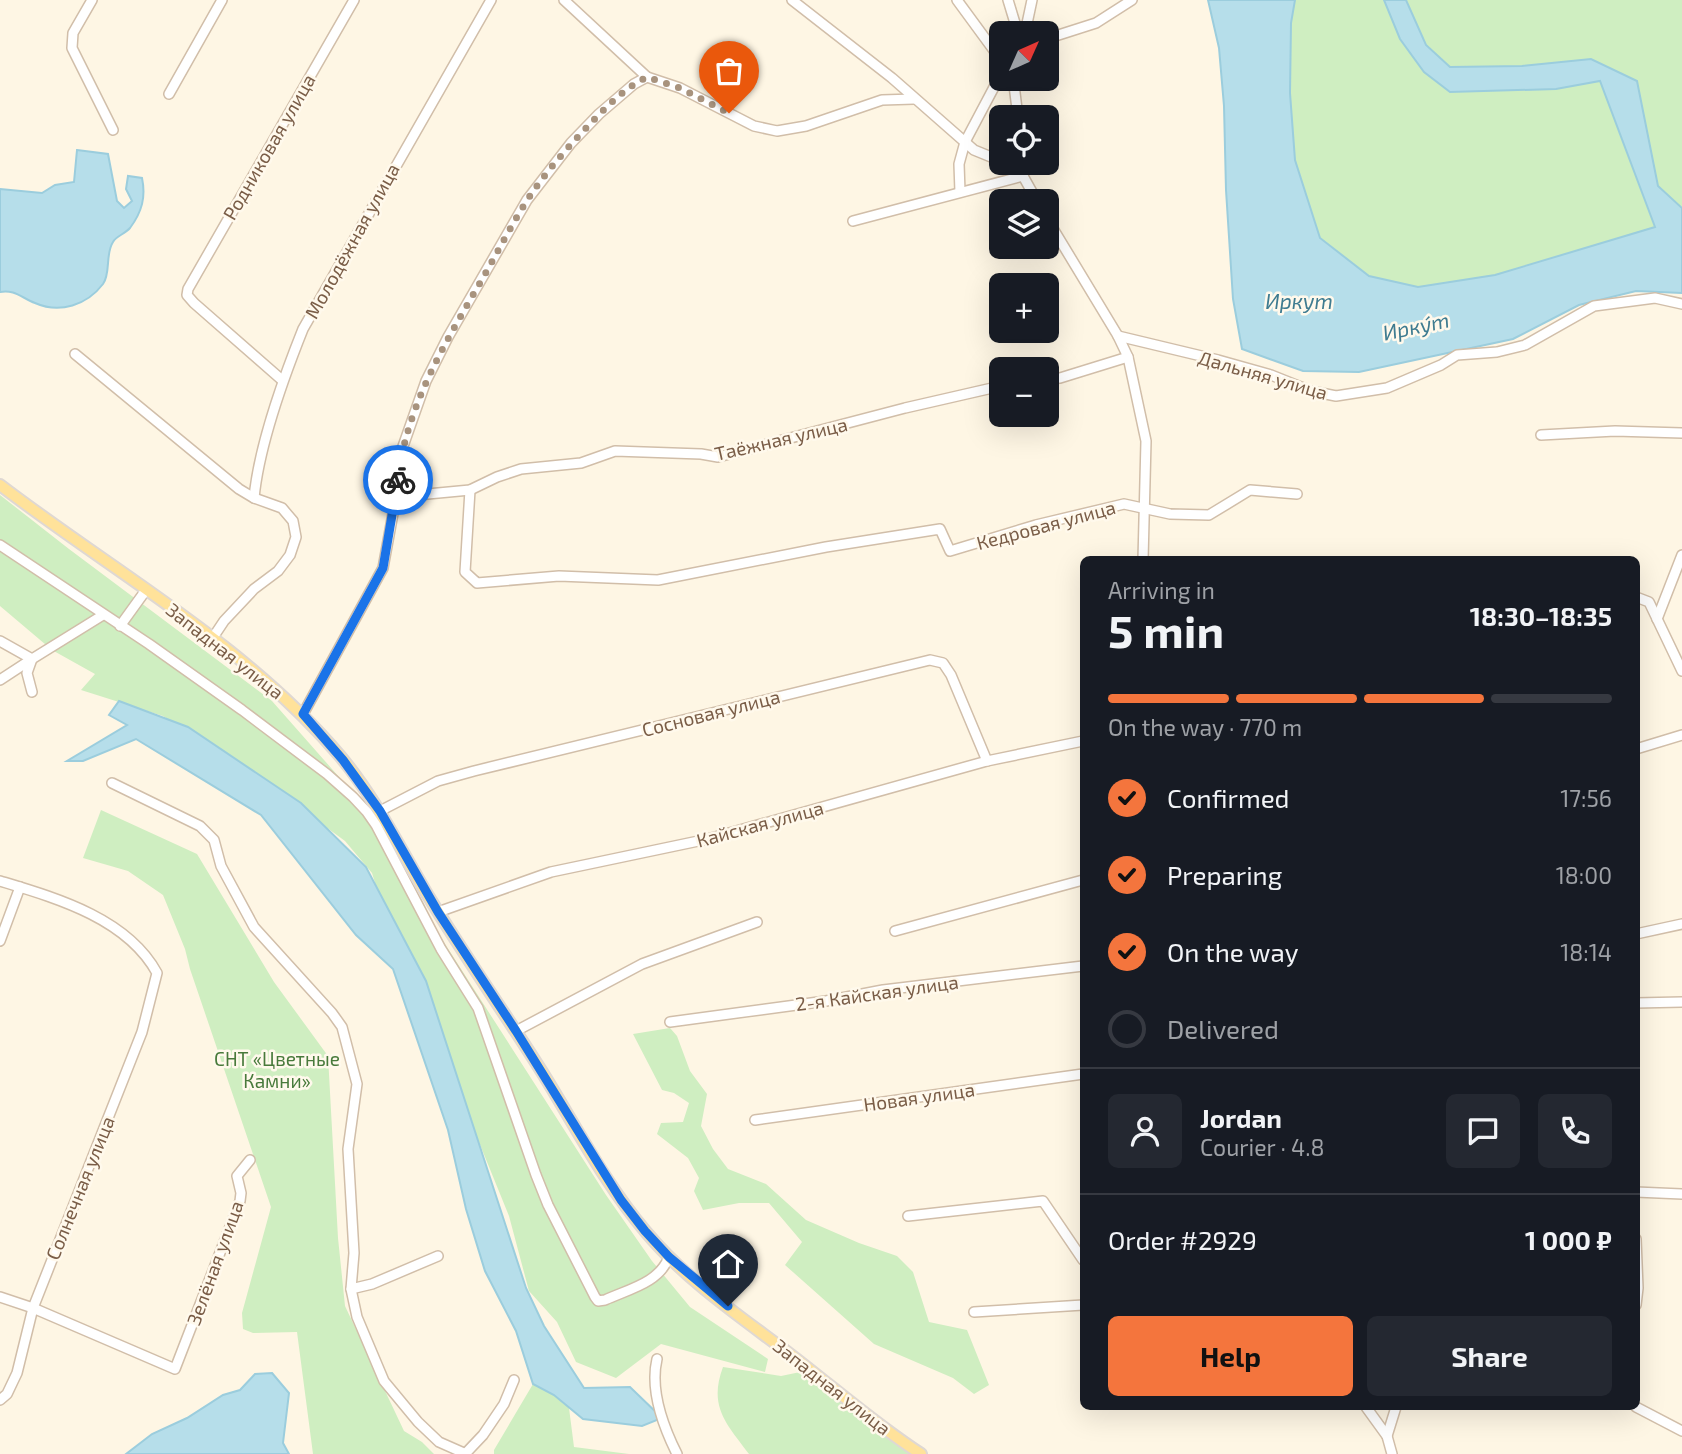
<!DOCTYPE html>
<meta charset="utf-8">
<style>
body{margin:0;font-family:"Exo 2",sans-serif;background:#242831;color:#f1f3f6;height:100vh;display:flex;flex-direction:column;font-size:26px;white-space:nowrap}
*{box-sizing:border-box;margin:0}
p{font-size:23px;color:#9ea1a6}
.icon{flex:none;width:38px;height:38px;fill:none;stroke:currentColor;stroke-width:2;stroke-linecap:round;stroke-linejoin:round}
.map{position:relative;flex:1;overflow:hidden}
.sheet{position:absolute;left:1080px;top:556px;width:560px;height:854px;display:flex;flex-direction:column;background:#171b24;border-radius:10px;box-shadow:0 7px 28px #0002}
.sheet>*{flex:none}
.needle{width:46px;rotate:45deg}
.buttons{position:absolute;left:989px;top:21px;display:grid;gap:14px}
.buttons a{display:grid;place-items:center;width:70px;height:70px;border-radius:10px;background:#171b24;box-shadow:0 7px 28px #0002;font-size:35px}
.pin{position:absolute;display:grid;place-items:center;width:60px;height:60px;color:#fff;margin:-72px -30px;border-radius:50% 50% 50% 0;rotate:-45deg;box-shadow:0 0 7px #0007}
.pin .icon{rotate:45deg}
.courier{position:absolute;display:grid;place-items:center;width:70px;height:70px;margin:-35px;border:5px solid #1a73e8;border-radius:50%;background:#fff;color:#222;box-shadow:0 2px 9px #0007}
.headline em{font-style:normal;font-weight:700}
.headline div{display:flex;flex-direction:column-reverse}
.headline{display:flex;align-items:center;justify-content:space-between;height:119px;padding:0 28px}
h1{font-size:46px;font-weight:700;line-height:52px}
.bar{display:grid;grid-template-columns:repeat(4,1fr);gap:10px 7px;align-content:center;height:84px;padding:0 28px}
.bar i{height:9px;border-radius:5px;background:#363941}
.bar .active{background:#f4753d}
.bar p{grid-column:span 4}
.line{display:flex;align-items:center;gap:18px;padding:0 28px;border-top:2px solid #363941}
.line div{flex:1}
.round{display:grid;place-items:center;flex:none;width:74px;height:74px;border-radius:10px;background:#242831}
ol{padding:0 28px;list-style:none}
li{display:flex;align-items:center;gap:21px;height:77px}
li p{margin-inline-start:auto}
li .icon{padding:7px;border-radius:50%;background:#f4753d;color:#111;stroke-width:4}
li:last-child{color:#9ea1a6}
li i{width:38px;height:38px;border:4px solid #363941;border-radius:50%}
.action{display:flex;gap:14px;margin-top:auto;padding:14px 28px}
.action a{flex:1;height:80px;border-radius:10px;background:#f4753d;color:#111;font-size:28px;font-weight:700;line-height:80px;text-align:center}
.action a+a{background:#242831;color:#f1f3f6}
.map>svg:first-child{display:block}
</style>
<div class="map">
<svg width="1682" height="1454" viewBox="0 0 1682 1454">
<rect width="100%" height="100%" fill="#fef6e4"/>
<!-- green -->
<g fill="#cfeec1">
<path d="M1295,0H1384L1400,39L1424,72L1556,89L1600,81L1655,228L1495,275L1418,287L1369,276L1320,238L1295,160L1290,93L1291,23Z"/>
<path d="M1406,0H1682V208L1658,186L1637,81L1591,59L1522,66L1450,67L1426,45Z"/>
<path d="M0,495L69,549L272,701L369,811L420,905L606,1195L652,1261L690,1307L768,1359L765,1372L661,1344L616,1378L576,1362L557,1322L529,1291L509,1216L379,896L372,873L345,841L251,772L163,716L81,690L95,674L52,650L0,606Z"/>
<path d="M101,810L197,854L274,982L328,1056L338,1238L345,1306L404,1431L422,1442L434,1454H313L297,1332L253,1333L243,1329L242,1313L271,1207L190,969L185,949L163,895L128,871L83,858Z"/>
<path d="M670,1028L677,1036L690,1071L707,1094L701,1126L713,1149L728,1169L766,1184L806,1220L859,1243L897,1256L913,1272L929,1322L967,1330L989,1385L974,1394L953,1378L874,1344L785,1265L802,1242L769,1203H739L703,1210L694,1191L699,1178L688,1158L657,1134L661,1123L683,1122L689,1103L674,1093L662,1090L633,1034Z"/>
<path d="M723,1367L781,1376L810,1370L921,1454H749C727,1424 708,1407 723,1367Z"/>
<path d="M533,1384L554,1395L569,1408L574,1447L629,1454H494V1450Z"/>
</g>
<!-- water -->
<g fill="#b6deea" stroke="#9bcddd" stroke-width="2">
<path d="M1208,0H1295L1291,23L1290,93L1295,160L1320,238L1369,276L1418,287L1495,275L1655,227L1600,81L1556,89L1450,92L1424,72L1400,39L1384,0H1406L1426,45L1450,67L1522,66L1591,59L1637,81L1658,186L1682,208V293L1636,291L1579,305L1513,339L1359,372L1303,371L1242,349L1233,299L1226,190L1224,106L1219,48Z"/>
<path d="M77,150L108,154L117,201L124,208L132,201L126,189L128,176L142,178C146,197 142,212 130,228C125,234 116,236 113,242C105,254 111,273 103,284C87,305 60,314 35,303C22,298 14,289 0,292V189L42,193L55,185L74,182Z"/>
<path d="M119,701L188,727L301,803L366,867L426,981L526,1288L544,1326L584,1388L630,1387L662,1418L642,1426L583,1419L554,1395L533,1384L516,1331L485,1271L466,1209L448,1130L393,969L356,935L261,815L136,739L83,761H67L127,725L109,715Z"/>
<path d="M272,1373L289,1393L283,1443L289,1454H126L152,1434L187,1418L223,1395L240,1390L255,1374Z"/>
</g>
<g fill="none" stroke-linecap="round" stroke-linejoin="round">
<!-- minor casing -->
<g stroke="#d1bea9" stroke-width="12">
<g id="minor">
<path d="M92,0L73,33L72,48L113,130"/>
<path d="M564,0L647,77"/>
<path d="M792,0L892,78L974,150L1001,161"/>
<path d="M957,0L1001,60"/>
<path d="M1008,0L1018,33"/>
<path d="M1025,33L1032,0"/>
<path d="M1046,39L1096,23L1132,0"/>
<path d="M1011,79L1014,85L1018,117"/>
<path d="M169,94L222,0"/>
<path d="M1005,163L1013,166L1023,176"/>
<path d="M1022,163L1023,176L1037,201"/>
<path d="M960,192L959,164L965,142L1001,74"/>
<path d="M1046,217L1118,336L1128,357L1146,441L1143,560"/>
<path d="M853,221L1023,176"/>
<path d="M1118,336L1218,360L1271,375L1311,391L1336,396L1387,388L1441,365L1457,355L1497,352L1525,345L1594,306L1655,298L1682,304"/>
<path d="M75,354L239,489L254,498L282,508L293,521L296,537L290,555L278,571L254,589L224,621L212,639"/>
<path d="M1046,379L1060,378L1128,357"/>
<path d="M282,380L194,303L187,295L188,289L354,0"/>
<path d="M1541,435L1615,431L1682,433"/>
<path d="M470,490L465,572L477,583L559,576L658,580L826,547L940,529L950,551L1036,525L1124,504L1170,514L1209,515L1250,490L1297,494"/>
<path d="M396,497L470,490L497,477L521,469L581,463L615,451L701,454L718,457L905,408L1001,386"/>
<path d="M254,498C259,445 283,379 303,329L491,0"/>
<path d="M0,545L149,644L242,710L327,774L353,797L367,812L376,825L441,949L478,1008L536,1175L548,1205L595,1297L598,1301L605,1300C629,1289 659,1283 669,1257"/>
<path d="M1636,597L1649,602L1682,671"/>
<path d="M1657,619L1682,555"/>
<path d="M120,626L146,590"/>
<path d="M0,641L32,659L103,615"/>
<path d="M0,680L32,659L27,673L32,692"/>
<path d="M303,714L383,568L396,497L401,452L426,381L448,337L527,200L571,143L599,114L634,84L647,77L680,88L754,126L777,131L806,126L882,100L914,99"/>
<path d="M1636,749L1682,735"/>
<path d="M112,783L200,826L214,840L221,866L254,927L332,1013L342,1027L357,1084L348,1149L354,1253L351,1289L357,1317L384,1381L418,1422L439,1442L464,1453"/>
<path d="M380,811L438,781L474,771L930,660L943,663L951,675L987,761"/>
<path d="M0,881C56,898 127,918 157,973L142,1032L33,1308L17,1373L7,1394L0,1400"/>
<path d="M438,912L551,872L708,839L987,761L1083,741"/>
<path d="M895,931L1083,880"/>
<path d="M1636,934L1682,924"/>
<path d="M0,941L20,887"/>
<path d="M1636,1003L1682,1002"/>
<path d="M670,1022L826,1001L883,990L1083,966"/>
<path d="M516,1031L642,964L757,922"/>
<path d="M755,1120L1083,1074"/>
<path d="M1636,1192L1682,1194"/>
<path d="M908,1216L1043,1201L1083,1260"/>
<path d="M1636,1239L1638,1288L1636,1305"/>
<path d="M351,1289L372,1284L438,1256"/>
<path d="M0,1297L33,1308L175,1369L240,1201L241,1193L237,1176L250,1160"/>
<path d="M974,1312L1083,1305"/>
<path d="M657,1359C650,1389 663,1426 677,1454"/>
<path d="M1366,1407L1387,1436L1392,1454"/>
<path d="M1636,1407L1682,1431"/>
<path d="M1387,1436L1396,1407"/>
<path d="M465,1454L483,1435L504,1404L514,1380"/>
</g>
</g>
<!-- major casing -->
<g stroke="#dfd8d3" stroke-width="14">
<path id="major" d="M0,485C115,573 246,645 340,756C376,799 399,847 427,894C464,955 504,1012 542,1072C575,1125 605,1184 646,1232C687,1281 741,1317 791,1355C834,1388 876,1425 921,1454"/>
</g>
<!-- minor -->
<use href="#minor" stroke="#fff" stroke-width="9"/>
<!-- major -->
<use href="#major" stroke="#ffe29a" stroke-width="10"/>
</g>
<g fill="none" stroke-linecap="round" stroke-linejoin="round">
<!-- done -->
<path stroke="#a8937e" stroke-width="7" stroke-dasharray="0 12.6" d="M398,480C406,405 447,340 484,276C498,251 511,226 526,202C544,174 567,148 590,124C607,106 625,88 647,77L680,88L729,113"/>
<!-- route -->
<path stroke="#1a73e8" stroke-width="9" d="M398,480L383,568L303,714L343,760L380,811L438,912L516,1031L621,1200L645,1231L669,1257L728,1306"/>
</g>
<g text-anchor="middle" stroke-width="5" stroke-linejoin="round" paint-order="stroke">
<!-- street labels -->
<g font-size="19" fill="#7a5d47" stroke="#fff9ec">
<text transform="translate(269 147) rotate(-60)" y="7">Родниковая улица</text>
<text transform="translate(352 241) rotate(-61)" y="7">Молодёжная улица</text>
<text transform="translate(1263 375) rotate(16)" y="7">Дальняя улица</text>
<text transform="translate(781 439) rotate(-13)" y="7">Таёжная улица</text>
<text transform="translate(1046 525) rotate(-15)" y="7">Кедровая улица</text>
<text transform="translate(225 651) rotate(38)" y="7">Западная улица</text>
<text transform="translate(711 713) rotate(-14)" y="7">Сосновая улица</text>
<text transform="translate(760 824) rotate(-15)" y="7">Кайская улица</text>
<text transform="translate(877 993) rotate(-8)" y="7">2-я Кайская улица</text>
<text transform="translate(919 1097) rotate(-8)" y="7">Новая улица</text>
<text transform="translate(80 1188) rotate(-68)" y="7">Солнечная улица</text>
<text transform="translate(215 1263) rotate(-70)" y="7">Зелёная улица</text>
<text transform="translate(832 1387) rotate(38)" y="7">Западная улица</text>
</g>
<!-- park labels -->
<g font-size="19" fill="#487a3b" stroke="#fff9ec">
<text x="277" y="1066">СНТ «Цветные<tspan x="277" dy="22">Камни»</tspan></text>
</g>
<!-- water labels -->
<g font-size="21" font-style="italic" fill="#3e7b90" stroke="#fff9ec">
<text x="1299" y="309">Иркут</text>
<text transform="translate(1416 327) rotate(-12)" y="7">Ирку́т</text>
</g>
</g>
</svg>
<div class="buttons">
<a><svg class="needle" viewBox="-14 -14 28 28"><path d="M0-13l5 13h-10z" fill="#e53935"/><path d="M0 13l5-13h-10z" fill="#9ea1a6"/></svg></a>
<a><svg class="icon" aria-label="locate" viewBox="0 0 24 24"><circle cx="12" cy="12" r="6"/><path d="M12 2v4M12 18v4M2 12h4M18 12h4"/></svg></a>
<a><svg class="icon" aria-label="layers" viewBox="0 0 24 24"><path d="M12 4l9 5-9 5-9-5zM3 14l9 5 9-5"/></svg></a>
<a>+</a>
<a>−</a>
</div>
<div class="pin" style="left:729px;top:113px;background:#ea580c"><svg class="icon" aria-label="bag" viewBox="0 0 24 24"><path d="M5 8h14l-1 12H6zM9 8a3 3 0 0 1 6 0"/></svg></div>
<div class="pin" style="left:728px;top:1306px;background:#1f2937"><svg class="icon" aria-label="home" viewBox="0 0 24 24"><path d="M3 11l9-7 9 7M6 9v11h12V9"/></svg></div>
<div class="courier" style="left:398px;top:480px"><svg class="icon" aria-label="bike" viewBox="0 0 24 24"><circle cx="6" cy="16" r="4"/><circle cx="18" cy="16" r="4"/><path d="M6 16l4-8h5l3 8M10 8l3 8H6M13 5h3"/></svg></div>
<section class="sheet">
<div class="headline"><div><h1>5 min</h1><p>Arriving in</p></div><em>18:30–18:35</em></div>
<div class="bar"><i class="active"></i><i class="active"></i><i class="active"></i><i></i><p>On the way · 770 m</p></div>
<ol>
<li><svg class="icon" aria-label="check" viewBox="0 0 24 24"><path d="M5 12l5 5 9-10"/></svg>Confirmed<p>17:56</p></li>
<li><svg class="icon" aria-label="check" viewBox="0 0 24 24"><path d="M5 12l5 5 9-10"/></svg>Preparing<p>18:00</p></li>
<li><svg class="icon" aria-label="check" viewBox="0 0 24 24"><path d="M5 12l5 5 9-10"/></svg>On the way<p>18:14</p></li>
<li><i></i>Delivered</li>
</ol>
<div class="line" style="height:126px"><a class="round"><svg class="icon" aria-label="person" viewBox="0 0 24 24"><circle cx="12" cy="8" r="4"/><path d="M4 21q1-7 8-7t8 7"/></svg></a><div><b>Jordan</b><p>Courier · 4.8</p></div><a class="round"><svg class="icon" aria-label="chat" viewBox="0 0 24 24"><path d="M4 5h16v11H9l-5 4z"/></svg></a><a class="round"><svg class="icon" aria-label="phone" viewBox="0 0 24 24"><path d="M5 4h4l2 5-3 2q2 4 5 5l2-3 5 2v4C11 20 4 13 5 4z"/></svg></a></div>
<div class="line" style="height:91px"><div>Order #2929</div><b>1 000 ₽</b></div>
<div class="action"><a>Help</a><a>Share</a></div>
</section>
</div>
